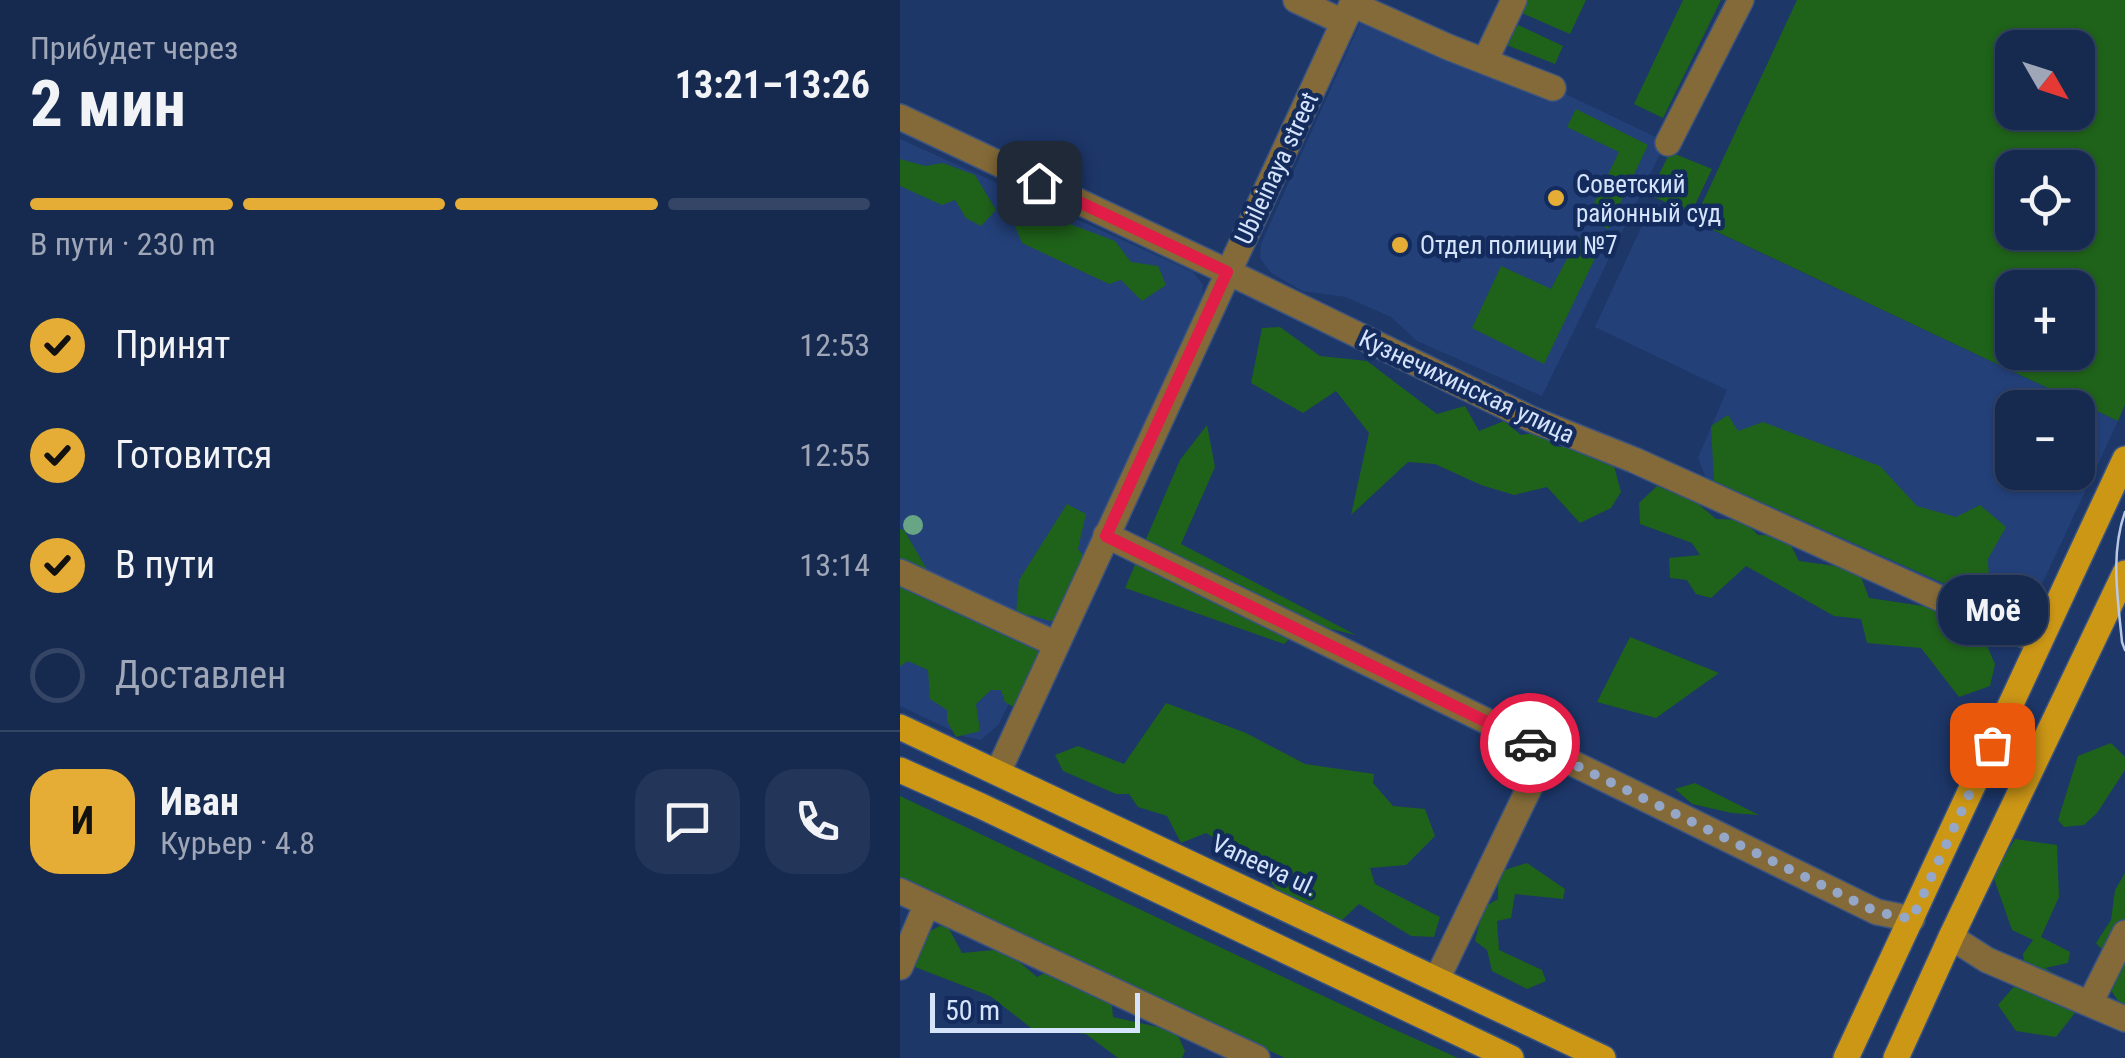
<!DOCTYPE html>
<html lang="ru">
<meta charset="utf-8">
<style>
body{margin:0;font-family:"Roboto Condensed",sans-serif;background:#233559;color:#f1f3f6;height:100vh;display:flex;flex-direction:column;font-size:38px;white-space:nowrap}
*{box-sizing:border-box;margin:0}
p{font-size:32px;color:#9ea6b7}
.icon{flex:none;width:55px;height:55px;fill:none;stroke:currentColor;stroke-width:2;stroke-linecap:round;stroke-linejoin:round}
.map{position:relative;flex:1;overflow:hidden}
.side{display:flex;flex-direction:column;background:#16294f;width:900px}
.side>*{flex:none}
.needle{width:65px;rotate:129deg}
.fabs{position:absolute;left:1095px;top:30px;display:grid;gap:20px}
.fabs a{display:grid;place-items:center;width:100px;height:100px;border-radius:20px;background:#16294f;box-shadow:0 2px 8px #0004,0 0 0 2px #354566;font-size:50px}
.scale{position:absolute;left:30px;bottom:25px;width:210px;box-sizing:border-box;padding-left:10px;border:5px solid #d5e3fb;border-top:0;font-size:28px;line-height:35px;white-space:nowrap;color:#d5e3fb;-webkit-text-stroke:8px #132c5d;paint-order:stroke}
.pin{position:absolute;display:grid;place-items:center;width:85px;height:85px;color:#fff;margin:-42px;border-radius:20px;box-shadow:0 5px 15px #0006}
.courier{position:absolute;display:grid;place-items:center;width:100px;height:100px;margin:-50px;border:8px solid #e11d48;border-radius:50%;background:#fff;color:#222;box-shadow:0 2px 12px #0007}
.bubble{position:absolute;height:70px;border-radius:30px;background:#16294f;box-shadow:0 2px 8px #0004,0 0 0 2px #354566;font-size:32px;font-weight:700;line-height:70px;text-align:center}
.overview em{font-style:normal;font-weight:700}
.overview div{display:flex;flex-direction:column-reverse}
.overview{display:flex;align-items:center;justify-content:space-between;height:170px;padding:0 30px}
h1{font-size:65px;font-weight:700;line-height:75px}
.bar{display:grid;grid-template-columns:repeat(4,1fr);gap:15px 10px;align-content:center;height:120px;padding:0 30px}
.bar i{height:12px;border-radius:8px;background:#354566}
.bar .current{background:#e5ad35}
.bar p{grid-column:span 4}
.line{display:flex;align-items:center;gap:25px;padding:0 30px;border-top:2px solid #354566}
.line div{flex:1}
.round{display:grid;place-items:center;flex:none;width:105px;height:105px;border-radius:30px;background:#233559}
ol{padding:0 30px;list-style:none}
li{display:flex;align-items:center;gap:30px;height:110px}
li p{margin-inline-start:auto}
li .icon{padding:10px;border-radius:50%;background:#e5ad35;color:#111;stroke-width:4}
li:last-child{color:#9ea6b7}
li i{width:55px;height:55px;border:5px solid #354566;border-radius:50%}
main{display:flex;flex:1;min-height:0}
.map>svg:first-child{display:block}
</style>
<main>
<section class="side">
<div class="overview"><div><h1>2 мин</h1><p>Прибудет через</p></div><em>13:21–13:26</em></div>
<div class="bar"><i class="current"></i><i class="current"></i><i class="current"></i><i></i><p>В пути · 230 m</p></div>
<ol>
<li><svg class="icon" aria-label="check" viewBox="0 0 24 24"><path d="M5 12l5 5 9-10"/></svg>Принят<p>12:53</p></li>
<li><svg class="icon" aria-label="check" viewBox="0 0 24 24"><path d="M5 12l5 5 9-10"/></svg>Готовится<p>12:55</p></li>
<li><svg class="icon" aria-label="check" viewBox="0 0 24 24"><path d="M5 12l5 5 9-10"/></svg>В пути<p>13:14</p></li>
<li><i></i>Доставлен</li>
</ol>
<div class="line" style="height:180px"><b class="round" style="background:#e5ad35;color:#111">И</b><div><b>Иван</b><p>Курьер · 4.8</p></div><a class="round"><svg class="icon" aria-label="chat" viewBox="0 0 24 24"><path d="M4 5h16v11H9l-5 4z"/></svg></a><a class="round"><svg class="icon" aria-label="phone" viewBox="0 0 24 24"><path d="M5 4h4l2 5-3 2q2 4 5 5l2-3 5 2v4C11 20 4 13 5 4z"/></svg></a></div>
</section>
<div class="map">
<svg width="1225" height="1058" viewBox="0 0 1225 1058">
<rect width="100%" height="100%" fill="#1d3769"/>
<!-- built -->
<g fill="#234079" fill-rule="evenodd">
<path d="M466,10L653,88L768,143L759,156L642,396L517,341L491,317L446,297L403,291L371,273L360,258L361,244Z"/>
<path d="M0,139L293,272L303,285L302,299L218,484L150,624L98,725L81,740L66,737L0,706Z"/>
<path d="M753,202L1218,421L1135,599L1119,608L1106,612L1089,610L809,485L798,458L827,390L695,327ZM1112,408H1178V472H1112Z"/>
</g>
<!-- green -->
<g fill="#1f621a" fill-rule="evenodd">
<path d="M622,0H686L670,34L617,11Z"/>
<path d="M783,0H821L763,118L734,104Z"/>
<path d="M897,0H1225V405L1218,421L794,221ZM1112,48H1178V112H1112ZM1112,168H1178V232H1112ZM1112,288H1178V352H1112Z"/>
<path d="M614,23L663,46L655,64L604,44Z"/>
<path d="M676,109L748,145L708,229L687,218L719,152L667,127Z"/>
<path d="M770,152L812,169L791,213L749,195Z"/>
<path d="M0,159L25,166L43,163L75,175L96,210L81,226L66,218L55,200L42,205L0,186Z"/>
<path d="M138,212L215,241L231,262L258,266L266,285L242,301L221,280L209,284L122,243L115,226Z"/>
<path d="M679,236L701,246L644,364L572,328L601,266L651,289Z"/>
<path d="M380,327L420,356L467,361L537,414L565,406L579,431L604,421L621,435L639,432L658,447L686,446L714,466L721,492L711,508L680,523L647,487L614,495L581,485L535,464L508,462L451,515L469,433L436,391L403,413L351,383L362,328Z"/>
<path d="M828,415L838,431L863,422L980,466L1017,506L1056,517L1080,505L1106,527L1088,559L1090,604L814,481L811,426Z"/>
<path d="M307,425L315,467L281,544L456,635L405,623L384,644L225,588L280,460Z"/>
<path d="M757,486L790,497L816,519L843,520L858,535L886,536L899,561L958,569L969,598L1050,610L1083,637L1095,664L1090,686L1059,697L1021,648L967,643L961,619L934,616L846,566L811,598L796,594L787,580L770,578L769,558L800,555L792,543L740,524L739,503Z"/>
<path d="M167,504L186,514L178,549L189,563L161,624L133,616L116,614L119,580Z"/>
<path d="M0,529L4,530L47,604L80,623L144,649L115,708L105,702L101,690H91L76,704L80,731L56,737L47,721V710L30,699L28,670L8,661L0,666Z"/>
<path d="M730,637L819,673L756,718L697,702Z"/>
<path d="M266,703L346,733L405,764L474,774L473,783L493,806L525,809L535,836L506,865L470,868L475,884L540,917L534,937L511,936L459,904L440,922L376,889L359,864L306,833L281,843L267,816L238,807L229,794H216L163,771L155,755L178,746L224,764Z"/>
<path d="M1211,743L1225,757V770L1197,813L1184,825L1164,827L1158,820L1178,756Z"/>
<path d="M795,783L859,815L832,813L792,804L775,789Z"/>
<path d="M0,796L489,1027L558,1058H385L0,878Z"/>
<path d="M1115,839L1157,845L1159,897L1141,937L1170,952L1168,963L1145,968L1176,987L1178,1009L1156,1037L1116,1031L1098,1005L1125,974L1123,954L1133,940L1112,930L1093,876Z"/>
<path d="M627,863L665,889L663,899L615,894L611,918L597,921L599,950L642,970L646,981L627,989L592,971L587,950L575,941L583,908L598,899V872Z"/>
<path d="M1225,873V1011L1210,989L1214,962L1196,943L1211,920L1215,890Z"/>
<path d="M46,923L62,953L104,949L137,977L167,961L210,984L213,1017L276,1031L285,1051L282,1058H218L186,1034L131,1028L90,996L15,967L26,933Z"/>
</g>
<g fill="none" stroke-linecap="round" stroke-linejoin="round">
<!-- minor casing -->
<g stroke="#3a5380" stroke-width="28">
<g id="minor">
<path d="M396,0L443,22"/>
<path d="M452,4L548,47L653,88"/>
<path d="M585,61L614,0"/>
<path d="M0,117L349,282L631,419L734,460L1101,626L1140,641"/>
<path d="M768,143L841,0"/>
<path d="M206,535L977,912L1012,919"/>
<path d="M0,572L156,644"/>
<path d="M98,772L454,0"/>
<path d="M0,891L357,1058"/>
<path d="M1051,937L1087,960L1225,1019"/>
<path d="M0,967L27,904"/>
<path d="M537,979L647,751"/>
<path d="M1190,1003L1225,933"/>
</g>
</g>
<!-- major casing -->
<g stroke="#3a5380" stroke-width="28">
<g id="major">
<path d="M0,727L703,1058"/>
<path d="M0,770L81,806L611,1058"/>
<path d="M946,1058L1225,459"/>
<path d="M996,1058L1051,937L1225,573"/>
</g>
</g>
<!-- minor -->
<use href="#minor" stroke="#846a38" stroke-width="25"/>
<!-- major -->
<use href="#major" stroke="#cd9716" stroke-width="25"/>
<!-- tram -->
<path stroke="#b9c9e5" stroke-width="2.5" d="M1225,512C1210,554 1218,599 1222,642L1225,650"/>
</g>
<!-- trees -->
<circle fill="#68a585" cx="13" cy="525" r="10"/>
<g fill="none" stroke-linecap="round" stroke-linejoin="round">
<!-- done -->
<path stroke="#95a7c8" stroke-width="10" stroke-dasharray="0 18" d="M630,743L977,912L1012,919L1092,745"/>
<!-- route -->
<path stroke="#e11d48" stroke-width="12" d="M139,183L327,272L206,536L630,743"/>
</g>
<!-- markers -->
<g fill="#e5ad35" stroke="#132c5d" stroke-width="4">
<circle cx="656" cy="198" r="10"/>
<circle cx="500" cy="245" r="10"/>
</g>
<g text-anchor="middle" stroke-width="9" stroke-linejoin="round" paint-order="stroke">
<!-- street labels -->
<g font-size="25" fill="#d5e3fb" stroke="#132c5d">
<text transform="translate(376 168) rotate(-65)" y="9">Ubileinaya street</text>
<text transform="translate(567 386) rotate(25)" y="9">Кузнечихинская улица</text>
<text transform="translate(365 865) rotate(25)" y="9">Vaneeva ul.</text>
</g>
<!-- poi labels -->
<g font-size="25" fill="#d5e3fb" stroke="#132c5d" text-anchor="start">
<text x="676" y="193">Советский<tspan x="676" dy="29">районный суд</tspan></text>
<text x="520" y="254">Отдел полиции №7</text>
</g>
</g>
</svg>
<div class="fabs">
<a><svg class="needle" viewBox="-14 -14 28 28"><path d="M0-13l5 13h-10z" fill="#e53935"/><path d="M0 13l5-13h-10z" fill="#9ea6b7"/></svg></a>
<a><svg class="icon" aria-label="locate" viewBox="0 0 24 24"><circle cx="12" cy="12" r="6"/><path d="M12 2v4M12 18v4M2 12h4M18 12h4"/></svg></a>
<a>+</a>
<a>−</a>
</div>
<div class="scale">50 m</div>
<div class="pin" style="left:1092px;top:745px;background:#ea580c"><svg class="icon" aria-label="bag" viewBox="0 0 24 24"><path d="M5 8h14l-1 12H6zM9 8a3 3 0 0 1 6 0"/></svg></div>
<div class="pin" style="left:139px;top:183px;background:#1f2937"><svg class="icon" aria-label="home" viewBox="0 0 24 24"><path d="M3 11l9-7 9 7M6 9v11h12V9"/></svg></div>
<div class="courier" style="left:630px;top:743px"><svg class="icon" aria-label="car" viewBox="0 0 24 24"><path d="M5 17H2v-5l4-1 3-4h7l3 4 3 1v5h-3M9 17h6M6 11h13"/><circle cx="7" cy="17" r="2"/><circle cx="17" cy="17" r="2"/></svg></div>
<div class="bubble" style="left:1038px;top:575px;width:110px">Моё</div>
</div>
</main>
